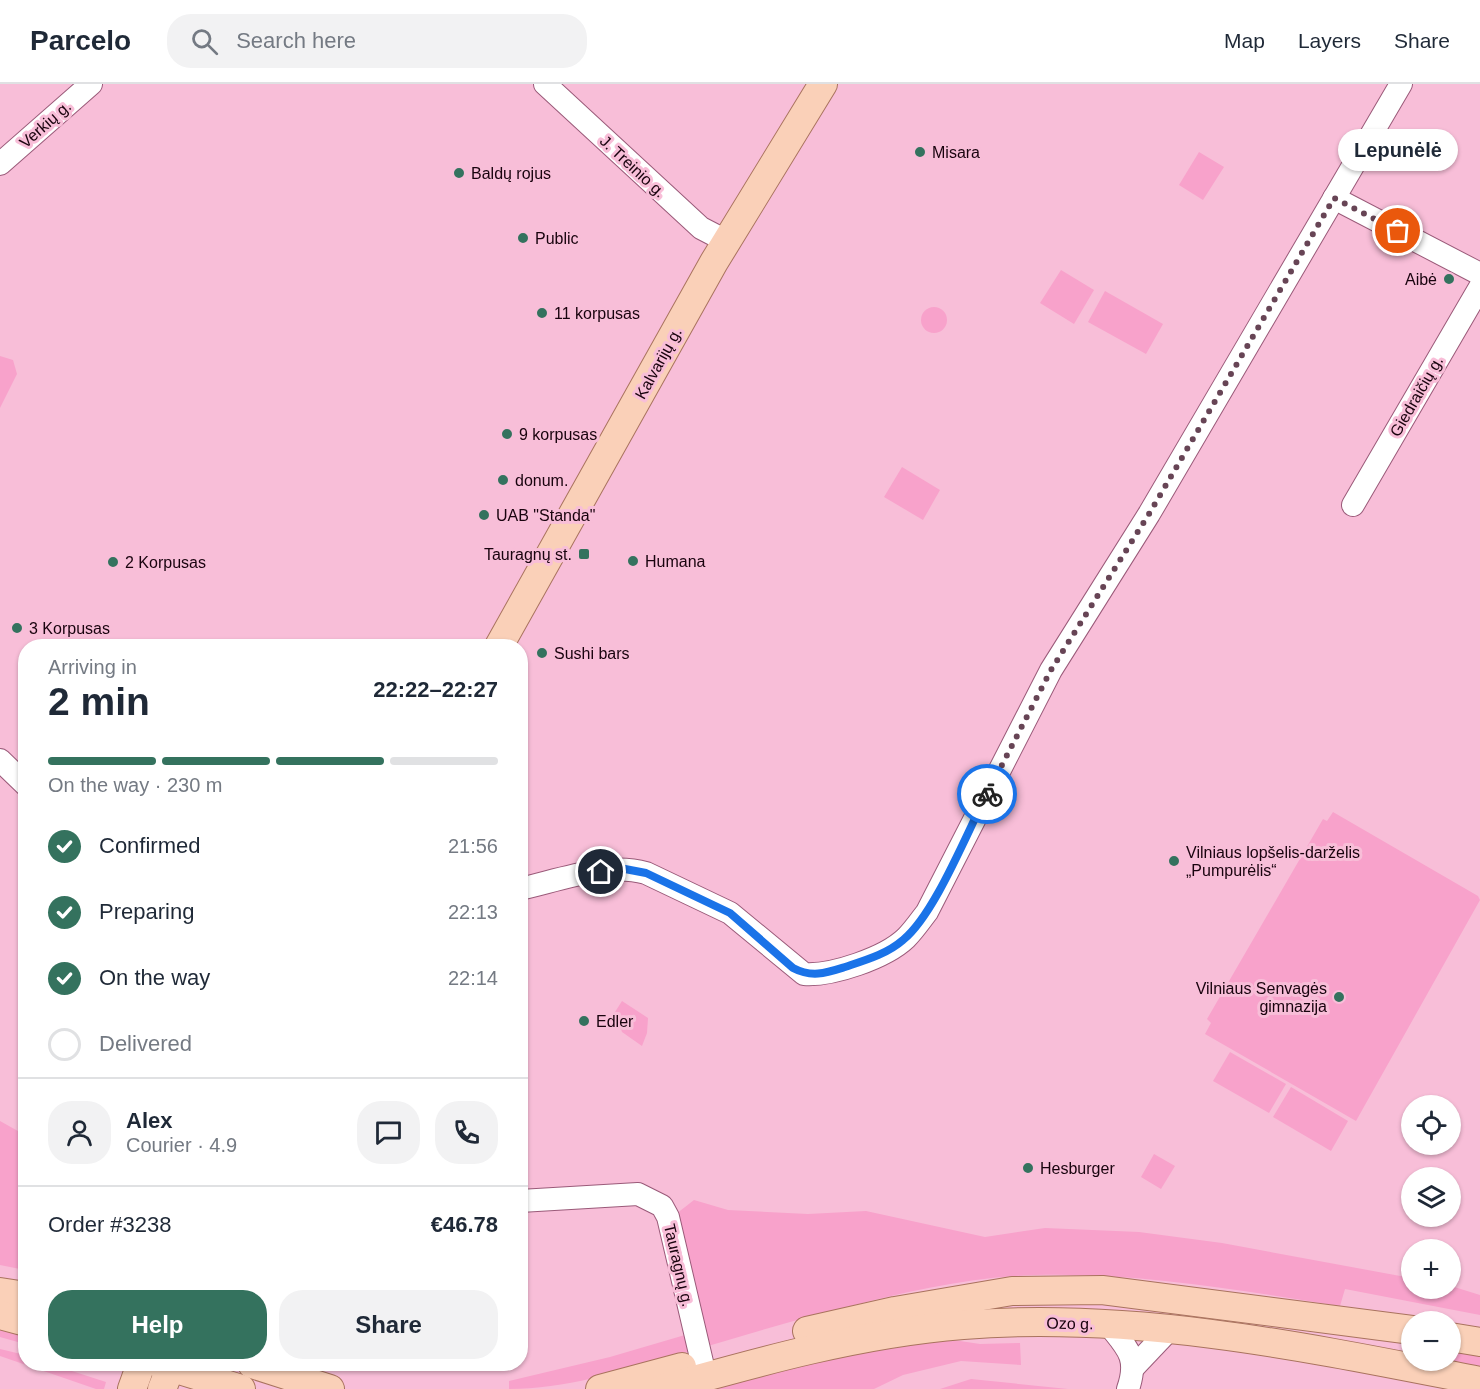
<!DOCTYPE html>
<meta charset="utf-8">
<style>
body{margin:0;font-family:Arial,sans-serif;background:#f2f2f3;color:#1f2937;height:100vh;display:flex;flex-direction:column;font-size:22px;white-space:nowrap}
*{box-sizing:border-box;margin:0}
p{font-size:20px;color:#747a83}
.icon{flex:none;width:33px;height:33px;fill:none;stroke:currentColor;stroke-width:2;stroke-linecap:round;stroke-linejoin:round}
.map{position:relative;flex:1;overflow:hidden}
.details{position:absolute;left:18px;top:555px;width:510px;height:732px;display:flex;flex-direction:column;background:#fff;border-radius:24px;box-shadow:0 2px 4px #0004}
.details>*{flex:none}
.buttons{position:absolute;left:1401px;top:1011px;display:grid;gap:12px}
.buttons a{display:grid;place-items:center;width:60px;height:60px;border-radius:50%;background:#fff;box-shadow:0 2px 4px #0004;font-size:30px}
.pin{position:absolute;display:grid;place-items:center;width:51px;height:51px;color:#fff;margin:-26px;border:3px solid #fff;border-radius:50%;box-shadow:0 2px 6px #0007}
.courier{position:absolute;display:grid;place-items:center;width:60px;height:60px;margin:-30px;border:4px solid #1a73e8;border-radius:50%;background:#fff;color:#222;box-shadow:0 2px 8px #0007}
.bubble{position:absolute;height:42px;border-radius:21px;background:#fff;box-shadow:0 2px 4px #0004;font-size:20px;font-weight:700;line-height:42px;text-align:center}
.head em{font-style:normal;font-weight:700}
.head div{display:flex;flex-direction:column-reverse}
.head{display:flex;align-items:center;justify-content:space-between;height:102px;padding:0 30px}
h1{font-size:39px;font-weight:700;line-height:45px}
.bar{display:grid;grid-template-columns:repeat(4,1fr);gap:9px 6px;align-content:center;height:72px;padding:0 30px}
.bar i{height:8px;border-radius:4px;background:#e0e1e3}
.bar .active{background:#34725e}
.bar p{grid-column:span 4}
.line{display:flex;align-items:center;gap:15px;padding:0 30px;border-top:2px solid #e0e1e3}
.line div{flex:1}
.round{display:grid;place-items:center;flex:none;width:63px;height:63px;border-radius:24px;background:#f2f2f3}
ol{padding:0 30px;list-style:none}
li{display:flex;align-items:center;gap:18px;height:66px}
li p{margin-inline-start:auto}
li .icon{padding:6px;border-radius:50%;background:#34725e;color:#fff;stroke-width:4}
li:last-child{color:#747a83}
li i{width:33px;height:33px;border:3px solid #e0e1e3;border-radius:50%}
.primary-button{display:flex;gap:12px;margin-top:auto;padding:12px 30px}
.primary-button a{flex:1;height:69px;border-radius:24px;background:#34725e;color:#fff;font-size:24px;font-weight:700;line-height:69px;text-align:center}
.primary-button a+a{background:#f2f2f3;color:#1f2937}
header{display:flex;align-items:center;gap:36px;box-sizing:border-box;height:84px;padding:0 30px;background:#fff;border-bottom:2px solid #e0e1e3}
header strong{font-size:28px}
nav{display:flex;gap:33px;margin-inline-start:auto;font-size:21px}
.search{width:420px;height:54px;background:#f2f2f3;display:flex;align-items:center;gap:15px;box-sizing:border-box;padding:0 21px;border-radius:24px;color:#747a83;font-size:22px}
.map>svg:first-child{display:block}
</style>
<header>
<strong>Parcelo</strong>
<div class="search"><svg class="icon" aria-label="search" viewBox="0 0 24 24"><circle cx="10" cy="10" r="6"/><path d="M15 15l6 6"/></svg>Search here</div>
<nav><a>Map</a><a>Layers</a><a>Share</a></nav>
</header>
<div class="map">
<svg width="1480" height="1305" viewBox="0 0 1480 1305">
<rect width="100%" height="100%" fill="#f8bed8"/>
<!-- green -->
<g fill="#f8a2cb">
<path d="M1199,68L1224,83L1203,116L1179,101Z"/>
<path d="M1061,186L1094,206L1074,240L1040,219Z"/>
<path d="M1105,207L1163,240L1146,270L1088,238Z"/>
<circle cx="934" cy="236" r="13"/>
<path d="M0,272L13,276L17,290L0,324Z"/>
<path d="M902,383L940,406L923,436L884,413Z"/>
<path d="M1333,728L1478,812L1480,816L1356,1037L1205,950L1211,939L1207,935L1323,735L1327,737Z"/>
<path d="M622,917L648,934L647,949L642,962L622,948L615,928Z"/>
<path d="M1230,968L1286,1000L1269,1029L1213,997Z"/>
<path d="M1291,1003L1348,1037L1331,1067L1273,1033Z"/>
<path d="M0,1037L25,1051V1186L0,1181Z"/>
<path d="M1154,1070L1175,1082L1161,1105L1141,1093Z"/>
<path d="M694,1116L728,1126L808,1130L866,1127L985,1153L1045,1144L1139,1148L1222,1159L1411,1194L1412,1204H1450L1451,1202L1480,1211V1231L1345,1205L1340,1222C1239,1206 1137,1188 1034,1191C971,1193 904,1208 843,1224C786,1238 729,1256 673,1272C619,1288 565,1305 509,1305V1297L610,1273L702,1246L676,1130Z"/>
<path d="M0,1246L25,1252V1260L0,1253Z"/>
<path d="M933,1253L980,1260L1020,1259L1021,1281L961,1277L903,1291L874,1305H697Z"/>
<path d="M1451,1264L1480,1270V1288L1423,1277L1450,1276Z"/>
<path d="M0,1265L25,1271L26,1280H50L106,1298L104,1305H96L0,1272Z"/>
<path d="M971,1295L1068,1305H940Z"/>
</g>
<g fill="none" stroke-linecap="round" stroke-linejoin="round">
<!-- minor casing -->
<g stroke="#9a5a79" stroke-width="24">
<g id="minor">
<path d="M545,0L701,144L726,157"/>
<path d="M0,80L91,0"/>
<path d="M1334,114L1480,190"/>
<path d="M1353,421L1480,203"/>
<path d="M0,676L26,701"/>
<path d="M520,805C560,796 606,778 646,789L730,829L804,890C832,892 885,874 906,854C914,846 920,837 927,828L1051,586L1149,430L1401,0"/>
<path d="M520,1117L638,1110L662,1122L668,1133L702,1278"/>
<path d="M1108,1240C1127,1264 1139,1273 1128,1305"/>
<path d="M1133,1284L1169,1246"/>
</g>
</g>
<!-- major casing -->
<g stroke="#a9735e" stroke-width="30">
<g id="major">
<path d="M499,562L714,178L823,0"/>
<path d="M0,1208L26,1212"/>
<path d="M0,1231L26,1238"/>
<path d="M807,1247L895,1227L1012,1207L1102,1206L1412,1246"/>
<path d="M1450,1253L1480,1258"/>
<path d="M160,1280L241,1305"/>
<path d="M252,1280L330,1305"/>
<path d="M132,1305L141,1280"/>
<path d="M162,1305L172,1280"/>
<path d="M600,1305L682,1283"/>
<path d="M662,1305C761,1277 861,1249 963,1241C1136,1227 1311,1264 1480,1297"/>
</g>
</g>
<!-- minor -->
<use href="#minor" stroke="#fff" stroke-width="22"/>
<!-- major -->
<use href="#major" stroke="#fad0b8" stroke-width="28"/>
</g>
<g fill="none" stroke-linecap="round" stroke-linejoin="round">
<!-- done -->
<path stroke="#674455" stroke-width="6" stroke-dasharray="0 10.8" d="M987,710L1051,586L1149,430L1334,114L1398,147"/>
<!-- route -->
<path stroke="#1a73e8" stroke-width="8" d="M601,788L625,785L646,789L730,829L793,884C812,894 826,889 845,883C866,876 887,870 903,856C935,830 967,748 987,710"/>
</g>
<!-- markers -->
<g fill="#34725e" stroke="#f8bed8" stroke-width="2">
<circle cx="920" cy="68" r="6"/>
<circle cx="459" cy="89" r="6"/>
<circle cx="523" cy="154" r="6"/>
<circle cx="1449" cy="195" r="6"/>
<circle cx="542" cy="229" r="6"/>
<circle cx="507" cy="350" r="6"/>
<circle cx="503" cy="396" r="6"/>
<circle cx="484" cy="431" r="6"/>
<rect x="578" y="464" width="12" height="12" rx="3"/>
<circle cx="633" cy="477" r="6"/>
<circle cx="113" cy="478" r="6"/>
<circle cx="17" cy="544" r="6"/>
<circle cx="542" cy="569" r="6"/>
<circle cx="1174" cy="777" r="6"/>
<circle cx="1339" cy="913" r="6"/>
<circle cx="584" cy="937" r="6"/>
<circle cx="1028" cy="1084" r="6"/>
</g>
<g text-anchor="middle" stroke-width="6" stroke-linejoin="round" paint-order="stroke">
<!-- street labels -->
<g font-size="16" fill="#19030e" stroke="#f8bed8">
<text transform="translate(45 40) rotate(-41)" y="6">Verkių g.</text>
<text transform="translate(633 82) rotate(43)" y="6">J. Treinio g.</text>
<text transform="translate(658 279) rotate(-61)" y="6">Kalvarijų g.</text>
<text transform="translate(1416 312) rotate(-60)" y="6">Giedraičių g.</text>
<text transform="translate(679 1181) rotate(77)" y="6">Tauragnų g.</text>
<text transform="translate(1070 1239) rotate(1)" y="6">Ozo g.</text>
</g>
<!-- poi labels -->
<g font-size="16" fill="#19030e" stroke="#f8bed8" text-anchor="start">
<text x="932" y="74">Misara</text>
<text x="471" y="95">Baldų rojus</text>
<text x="535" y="160">Public</text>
<text x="1437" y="201" text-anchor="end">Aibė</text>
<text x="554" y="235">11 korpusas</text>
<text x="519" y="356">9 korpusas</text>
<text x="515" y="402">donum.</text>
<text x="496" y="437">UAB "Standa"</text>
<text x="572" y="476" text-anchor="end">Tauragnų st.</text>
<text x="645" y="483">Humana</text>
<text x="125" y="484">2 Korpusas</text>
<text x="29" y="550">3 Korpusas</text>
<text x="554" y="575">Sushi bars</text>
<text x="1186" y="774">Vilniaus lopšelis-darželis<tspan x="1186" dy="18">„Pumpurėlis“</tspan></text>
<text x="1327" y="910" text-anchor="end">Vilniaus Senvagės<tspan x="1327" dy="18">gimnazija</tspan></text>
<text x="596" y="943">Edler</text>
<text x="1040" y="1090">Hesburger</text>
</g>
</g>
</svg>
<div class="buttons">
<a><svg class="icon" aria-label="locate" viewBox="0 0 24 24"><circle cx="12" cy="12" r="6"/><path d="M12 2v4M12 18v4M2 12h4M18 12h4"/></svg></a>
<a><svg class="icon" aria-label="layers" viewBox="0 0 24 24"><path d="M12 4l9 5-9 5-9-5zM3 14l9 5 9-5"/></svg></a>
<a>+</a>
<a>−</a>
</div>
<div class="pin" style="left:1398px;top:147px;background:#ea580c"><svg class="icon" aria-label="bag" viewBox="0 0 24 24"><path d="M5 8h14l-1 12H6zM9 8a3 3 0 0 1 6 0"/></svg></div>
<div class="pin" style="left:601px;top:788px;background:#1f2937"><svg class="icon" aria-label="home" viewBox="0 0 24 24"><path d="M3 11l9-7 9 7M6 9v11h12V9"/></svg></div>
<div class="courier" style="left:987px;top:710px"><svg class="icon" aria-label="bike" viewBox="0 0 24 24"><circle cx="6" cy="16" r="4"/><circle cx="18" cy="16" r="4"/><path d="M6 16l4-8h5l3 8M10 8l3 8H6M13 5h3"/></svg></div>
<div class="bubble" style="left:1338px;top:45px;width:120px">Lepunėlė</div>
<section class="details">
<div class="head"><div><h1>2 min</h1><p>Arriving in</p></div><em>22:22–22:27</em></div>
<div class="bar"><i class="active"></i><i class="active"></i><i class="active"></i><i></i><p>On the way · 230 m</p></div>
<ol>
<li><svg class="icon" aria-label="check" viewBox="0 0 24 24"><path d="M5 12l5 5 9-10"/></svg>Confirmed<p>21:56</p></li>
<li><svg class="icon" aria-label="check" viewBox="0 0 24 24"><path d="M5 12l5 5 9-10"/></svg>Preparing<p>22:13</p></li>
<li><svg class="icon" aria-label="check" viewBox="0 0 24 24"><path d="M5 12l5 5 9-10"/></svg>On the way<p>22:14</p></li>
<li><i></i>Delivered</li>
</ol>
<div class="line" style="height:108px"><a class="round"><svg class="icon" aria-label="person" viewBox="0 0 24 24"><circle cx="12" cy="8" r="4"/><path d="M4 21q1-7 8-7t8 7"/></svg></a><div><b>Alex</b><p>Courier · 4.9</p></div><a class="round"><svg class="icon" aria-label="chat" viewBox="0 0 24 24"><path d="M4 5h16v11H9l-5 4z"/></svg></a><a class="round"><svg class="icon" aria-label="phone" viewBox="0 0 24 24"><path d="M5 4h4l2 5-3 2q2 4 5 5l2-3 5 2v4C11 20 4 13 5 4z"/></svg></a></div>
<div class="line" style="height:78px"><div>Order #3238</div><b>€46.78</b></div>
<div class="primary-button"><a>Help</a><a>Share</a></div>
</section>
</div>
